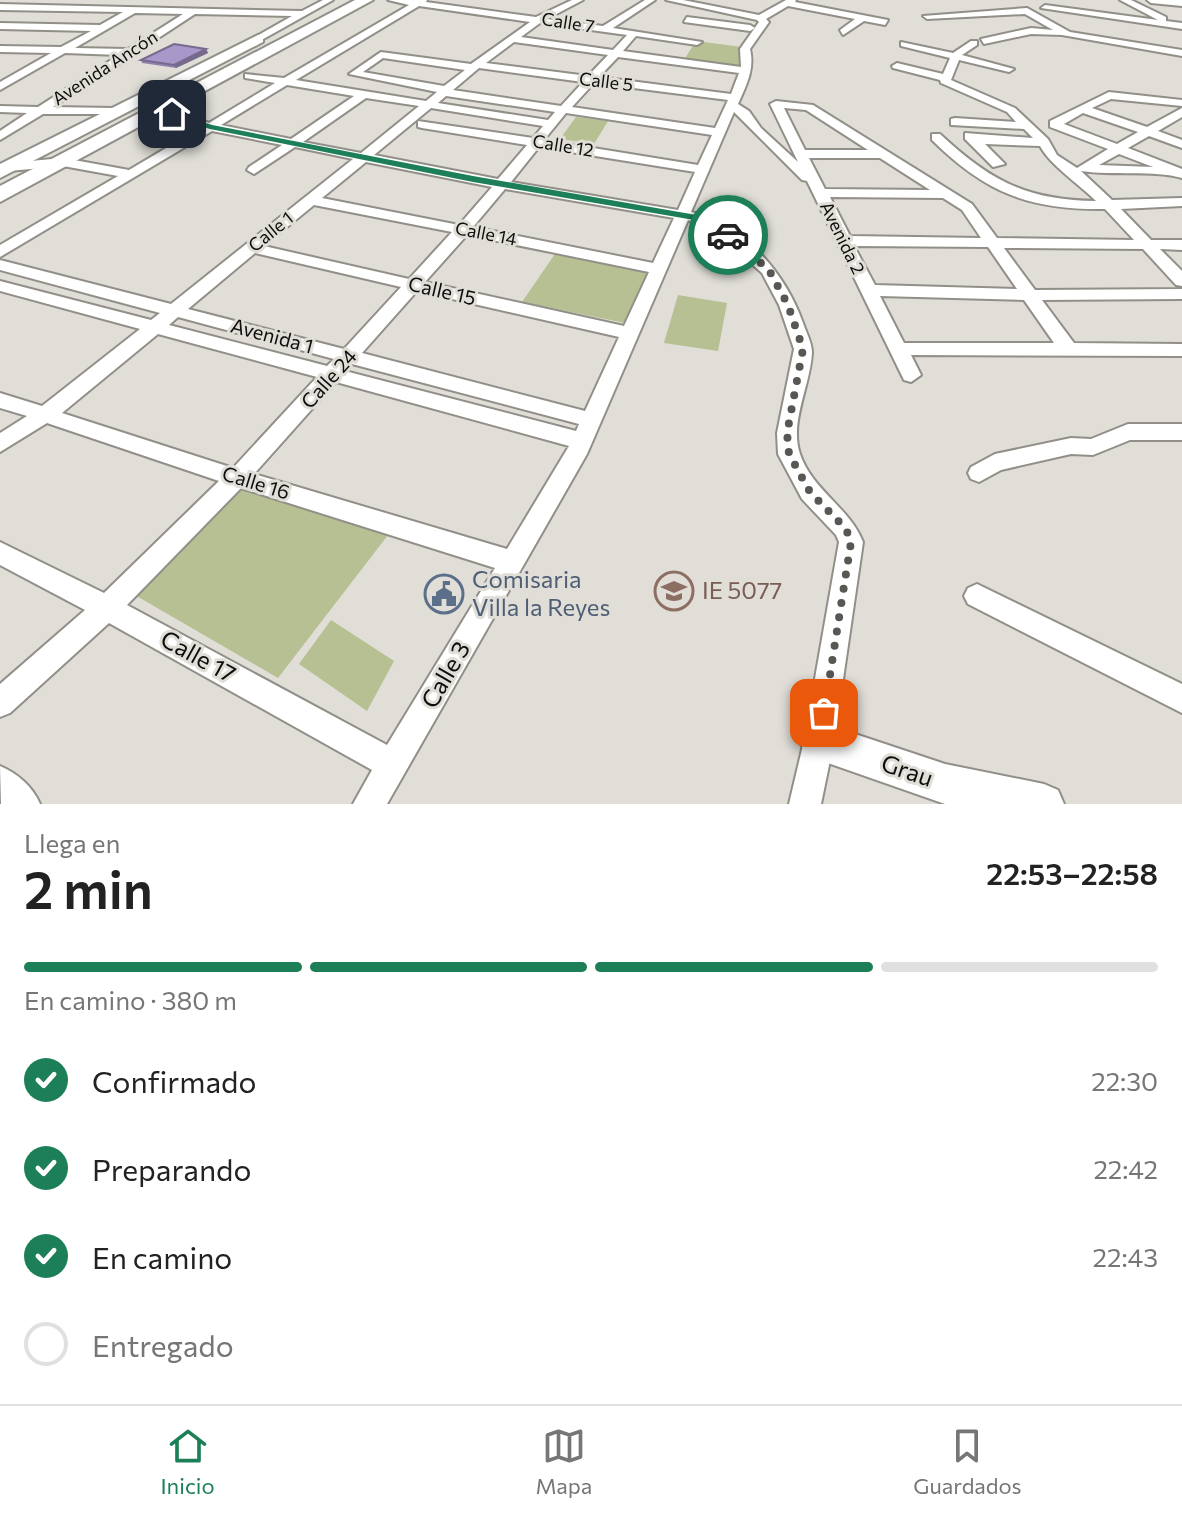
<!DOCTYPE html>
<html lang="es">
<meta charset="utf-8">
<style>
body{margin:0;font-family:Commissioner,sans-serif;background:#f6f6f6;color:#222;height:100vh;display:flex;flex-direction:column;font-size:30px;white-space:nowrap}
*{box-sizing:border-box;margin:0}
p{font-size:26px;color:#767676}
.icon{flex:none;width:44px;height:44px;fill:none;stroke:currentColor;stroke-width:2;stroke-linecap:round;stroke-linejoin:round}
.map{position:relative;height:804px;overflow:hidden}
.panel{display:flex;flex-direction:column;background:#fff;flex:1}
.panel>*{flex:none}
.pin{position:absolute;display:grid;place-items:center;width:68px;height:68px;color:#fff;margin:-34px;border-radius:16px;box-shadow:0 4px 12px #0006}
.courier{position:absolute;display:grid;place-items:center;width:80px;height:80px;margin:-40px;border:6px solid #1c7f58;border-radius:50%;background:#fff;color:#222;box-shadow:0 2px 10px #0007}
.headline em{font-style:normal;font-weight:600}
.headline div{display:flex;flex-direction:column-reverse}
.headline{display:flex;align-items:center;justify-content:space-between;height:136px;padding:0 24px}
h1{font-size:52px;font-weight:600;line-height:60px}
.bar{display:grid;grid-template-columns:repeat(4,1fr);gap:12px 8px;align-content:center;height:96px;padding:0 24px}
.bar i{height:10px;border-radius:6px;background:#e0e0e0}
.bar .active{background:#1c7f58}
.bar p{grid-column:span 4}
ol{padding:0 24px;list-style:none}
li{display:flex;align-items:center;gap:24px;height:88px}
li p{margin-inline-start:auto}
li .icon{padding:8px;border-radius:50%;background:#1c7f58;color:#fff;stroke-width:4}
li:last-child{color:#767676}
li i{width:44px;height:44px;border:4px solid #e0e0e0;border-radius:50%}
.menu{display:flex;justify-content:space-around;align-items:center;height:112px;border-top:2px solid #e0e0e0;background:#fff;font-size:22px;color:#767676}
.menu a{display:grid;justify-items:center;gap:4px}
.menu .active{color:#1c7f58}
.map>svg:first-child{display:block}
</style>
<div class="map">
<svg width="1182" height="804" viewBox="0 0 1182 804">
<rect width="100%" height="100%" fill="#e0ded7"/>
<!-- green -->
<g fill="#b6c092">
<path d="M696,41L742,47L744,67L684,60Z"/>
<path d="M576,117L608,121L594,144L560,139Z"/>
<path d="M557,251L652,270L625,323L522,302Z"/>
<path d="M678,295L727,303L718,351L664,343Z"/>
<path d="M239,485L388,535L278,678L128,591Z"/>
<path d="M331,620L394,661L367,711L299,664Z"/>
</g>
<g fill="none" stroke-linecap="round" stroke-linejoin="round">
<!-- minor casing -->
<g stroke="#918f88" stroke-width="4">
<g id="minor">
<path d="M323,0H333L258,42L255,37L292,16L195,14L53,107L113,108L119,112L117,114H43L0,140V131L27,113L0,112V106L38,107L119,55L65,53L0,90V82L51,53L0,52V46L61,47L91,31L0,29V23L100,25L123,12L0,10V4L302,11ZM135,13L183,14L128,49L75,48Z"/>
<path d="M388,0H427L426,2L536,17L572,0H583L547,19L603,26L645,0H655L613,28L702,42L697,45L636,36L623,51L741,67L740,49L759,22L757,20L666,0H683L759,15L786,0H796L795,2L888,20L885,25L864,21L843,35L840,30L855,19L788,6L766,19L769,22L750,49C755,69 746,86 738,104L749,111L761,128L798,162L770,104L776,101L813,105L972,204L997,238L1134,240L1105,209C1029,210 986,193 932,140V134H940C990,181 1027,200 1096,201C1079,184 1050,165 1040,146L985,144L1005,164L993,167L965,139V133L1033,138L1024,129L951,125V119L955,118L1016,122L1007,112L941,83L940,80L893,68L892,66L897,63L943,74L950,58L901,46V42L953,53L971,41H977V45L962,55L1014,69L1009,72L959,60L951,80L1015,108L1048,139L1057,155L1077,168L1108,149L1050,127V121L1109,92L1182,100V106L1111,99L1092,108L1147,127L1182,108V117L1158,131L1182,140V148L1149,136L1128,148L1182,169V178C1154,170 1113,176 1081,171L1112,200L1182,198V206L1121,209L1151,240H1182V250L1160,249L1182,271V286L1176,285L1143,249L1004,248L1035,290L1182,289V299L1042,300L1074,343L1182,344V356L911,355L921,375L911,382L904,380L807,181L802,180L734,112L691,212C744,224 785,273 803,323C806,332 812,343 812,352C811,384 789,422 800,454C812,490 849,507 863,542L834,741L821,804H789L804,741L839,542L836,535L802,499L778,454L777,433L794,349L779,305L762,273L713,230L688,220L587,454L387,804H353L372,770L109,623L10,713L0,717V684L85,610L0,565V542L104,593L219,481L47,423L0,452V433L27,416L0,408V393L42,406L140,329L0,291V281L151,320L160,313L0,270V260L171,304L353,159L295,147L254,174L247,170L249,167L282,145L212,131L0,257V245L118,176L63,166L9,171L2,167L9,163L63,158L129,170L200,128L166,114L179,97L189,99L178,112L209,123L275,83L245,78V74L284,78L409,5ZM419,6L530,22L471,64L381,52L349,74L437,92L426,101L296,80ZM540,23L627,35L613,50L521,37ZM514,42L608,55L588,76L486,63ZM618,57L739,73L731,94L599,77ZM383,58L465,70L444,86L363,72ZM479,68L583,82L561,106L453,90ZM594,83L728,100L715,128L572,107ZM287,85L354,96L291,139L221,125ZM446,96L555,112L548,120L438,103ZM366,98L419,106L361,153L303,142ZM431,108L543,126L533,138L418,121V127L422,128L527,145L498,179L374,155ZM784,108L806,110L868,150H805ZM566,113L712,135L698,165L544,140ZM1083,113L1138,132L1117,144L1064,124ZM539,147L695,172L678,210L511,182ZM1119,154L1153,167L1099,165ZM809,158H880L930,190L825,189ZM366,162L492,187L459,225L322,198ZM505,189L674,218L653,263L473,227ZM830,197L943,198L962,210L981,238L850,236ZM314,205L452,232L409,279L264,246ZM467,235L649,272L624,326L425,282ZM854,246L988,247L1017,289L875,285ZM255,253L401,287L344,349L188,309ZM417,291L619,337L585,411L362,353ZM880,296L1024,300L1054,343H904ZM178,317L334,359L327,366L169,325ZM158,334L317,377L233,468L62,413ZM352,364L579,424L576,431L345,371ZM336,382L569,446L507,549L254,474ZM241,488L495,568L387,745L127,605Z"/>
<path d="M1120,0H1131L1166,17V21L1182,23V29L1041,8L1045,5L1158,20Z"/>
<path d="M1147,0H1182V6L1151,3Z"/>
<path d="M1027,8L1070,32L1182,50V56L1062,35L1031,34L984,44L981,39L1031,28L1053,30L1025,14L927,19L923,16Z"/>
<path d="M687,17L750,25L755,28L750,31L684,22Z"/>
<path d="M1128,424H1182V440H1130L1093,455L1071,454L1001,470L979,482L971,479L968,473L971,467L995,454L1071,438L1091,439Z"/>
<path d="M977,584L1182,684V713L968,604L964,596L968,588Z"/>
<path d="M0,766C17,773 33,787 40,804H1Z"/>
</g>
</g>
<!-- tertiary casing -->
<g stroke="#918f88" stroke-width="4">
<path id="tertiary" d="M819,722L945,764L1044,784L1058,790L1064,804H945L805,755L800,741L805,727Z"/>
</g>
<!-- secondary casing -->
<g stroke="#918f88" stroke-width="4">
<path id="secondary" d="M258,35L263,36V42L0,178V164Z"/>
</g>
<!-- trunk casing -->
<g stroke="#918f88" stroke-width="4">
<path id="trunk" d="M355,0H373L0,202V186Z"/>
</g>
<!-- minor -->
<use href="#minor" fill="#fff" fill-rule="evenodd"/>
<!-- tertiary -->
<use href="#tertiary" fill="#fff" fill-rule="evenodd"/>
<!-- secondary -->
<use href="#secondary" fill="#fff" fill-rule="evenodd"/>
<!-- trunk -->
<use href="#trunk" fill="#fff" fill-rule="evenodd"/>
</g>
<!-- wall -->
<path fill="#9083ae" d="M206,49L208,53L176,68L142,63L141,60Z"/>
<!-- shaded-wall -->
<path fill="#766a8d" d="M206,49L208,53L176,68L174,65Z"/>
<!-- building -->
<path fill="#a898ca" stroke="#766a8d" stroke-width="2" d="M174,44L206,49L174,65L141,60Z"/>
<!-- route -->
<path fill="#1c7f58" d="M172,112L212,125L473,176L702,216L733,235L724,237L700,221L473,182L210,129L169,116Z"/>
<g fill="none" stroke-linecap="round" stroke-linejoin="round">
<!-- done -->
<path stroke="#585753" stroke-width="8" stroke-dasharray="0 14.4" d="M728,235L769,270L788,305L803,349L787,433L789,454L810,492L846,529L851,542L824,713"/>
</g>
<!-- icons -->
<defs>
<g id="school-ring" transform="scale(2)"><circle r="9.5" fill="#e0ded7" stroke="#8d6e63" stroke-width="1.5"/><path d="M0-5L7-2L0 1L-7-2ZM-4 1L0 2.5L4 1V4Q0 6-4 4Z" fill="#8d6e63"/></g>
<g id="civic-ring" transform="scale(2)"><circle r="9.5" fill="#e0ded7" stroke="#5c6f8a" stroke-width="1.5"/><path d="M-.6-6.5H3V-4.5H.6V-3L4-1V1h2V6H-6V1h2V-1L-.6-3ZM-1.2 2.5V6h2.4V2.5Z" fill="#5c6f8a"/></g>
</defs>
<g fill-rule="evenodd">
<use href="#school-ring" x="674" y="591"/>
<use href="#civic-ring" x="444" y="594"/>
</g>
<g text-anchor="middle" stroke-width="6" stroke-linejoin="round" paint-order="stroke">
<!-- far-street labels -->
<g font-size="18" fill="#0f0e0c" stroke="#e0ded7">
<text transform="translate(568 23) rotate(9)" y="6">Calle 7</text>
<text transform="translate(105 68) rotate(-33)" y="6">Avenida Ancón</text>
<text transform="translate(606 82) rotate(7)" y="6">Calle 5</text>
<text transform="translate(563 146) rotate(9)" y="6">Calle 12</text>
<text transform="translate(271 232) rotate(-39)" y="6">Calle 1</text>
<text transform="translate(486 234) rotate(11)" y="6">Calle 14</text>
<text transform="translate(842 238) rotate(64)" y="6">Avenida 2</text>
</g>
<!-- street labels -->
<g font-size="20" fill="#0f0e0c" stroke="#e0ded7">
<text transform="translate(442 291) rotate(13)" y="7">Calle 15</text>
<text transform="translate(272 336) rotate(15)" y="7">Avenida 1</text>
<text transform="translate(329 379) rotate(-48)" y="7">Calle 24</text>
<text transform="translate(256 483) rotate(17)" y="7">Calle 16</text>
</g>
<!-- near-service labels -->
<g font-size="24" fill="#4e5e75" stroke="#e0ded7" text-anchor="start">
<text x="472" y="588">Comisaria<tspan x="472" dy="28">Villa la Reyes</tspan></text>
</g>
<!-- near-education labels -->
<g font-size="24" fill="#785e54" stroke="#e0ded7" text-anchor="start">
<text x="702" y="599">IE 5077</text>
</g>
<!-- near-street labels -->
<g font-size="24" fill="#0f0e0c" stroke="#e0ded7">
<text transform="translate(198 657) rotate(29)" y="8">Calle 17</text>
<text transform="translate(446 675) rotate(-60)" y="8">Calle 3</text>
<text transform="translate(907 771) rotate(19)" y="8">Grau</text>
</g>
</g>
</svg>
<div class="pin" style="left:824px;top:713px;background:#ea580c"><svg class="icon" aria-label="bag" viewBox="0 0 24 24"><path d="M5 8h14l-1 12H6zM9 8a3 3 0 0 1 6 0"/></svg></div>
<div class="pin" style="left:172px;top:114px;background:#1f2937"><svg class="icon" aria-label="home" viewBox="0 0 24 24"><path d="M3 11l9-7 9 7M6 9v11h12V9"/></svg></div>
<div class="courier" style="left:728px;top:235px"><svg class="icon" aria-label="car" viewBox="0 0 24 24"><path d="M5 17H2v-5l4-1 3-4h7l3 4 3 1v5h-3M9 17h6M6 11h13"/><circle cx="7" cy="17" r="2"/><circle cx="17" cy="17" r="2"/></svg></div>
</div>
<section class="panel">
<div class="headline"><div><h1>2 min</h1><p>Llega en</p></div><em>22:53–22:58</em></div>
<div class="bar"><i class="active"></i><i class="active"></i><i class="active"></i><i></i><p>En camino · 380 m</p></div>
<ol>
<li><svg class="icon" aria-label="check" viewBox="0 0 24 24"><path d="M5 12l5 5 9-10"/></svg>Confirmado<p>22:30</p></li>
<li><svg class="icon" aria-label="check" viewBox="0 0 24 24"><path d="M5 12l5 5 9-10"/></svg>Preparando<p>22:42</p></li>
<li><svg class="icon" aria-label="check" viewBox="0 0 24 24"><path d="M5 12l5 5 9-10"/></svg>En camino<p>22:43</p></li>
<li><i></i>Entregado</li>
</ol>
</section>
<nav class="menu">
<a class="active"><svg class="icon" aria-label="home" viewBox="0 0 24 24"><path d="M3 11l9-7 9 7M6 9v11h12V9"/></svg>Inicio</a>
<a><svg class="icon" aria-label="map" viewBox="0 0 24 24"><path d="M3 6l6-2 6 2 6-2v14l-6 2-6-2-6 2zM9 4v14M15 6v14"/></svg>Mapa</a>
<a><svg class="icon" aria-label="saved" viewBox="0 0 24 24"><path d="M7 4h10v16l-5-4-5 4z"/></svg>Guardados</a>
</nav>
